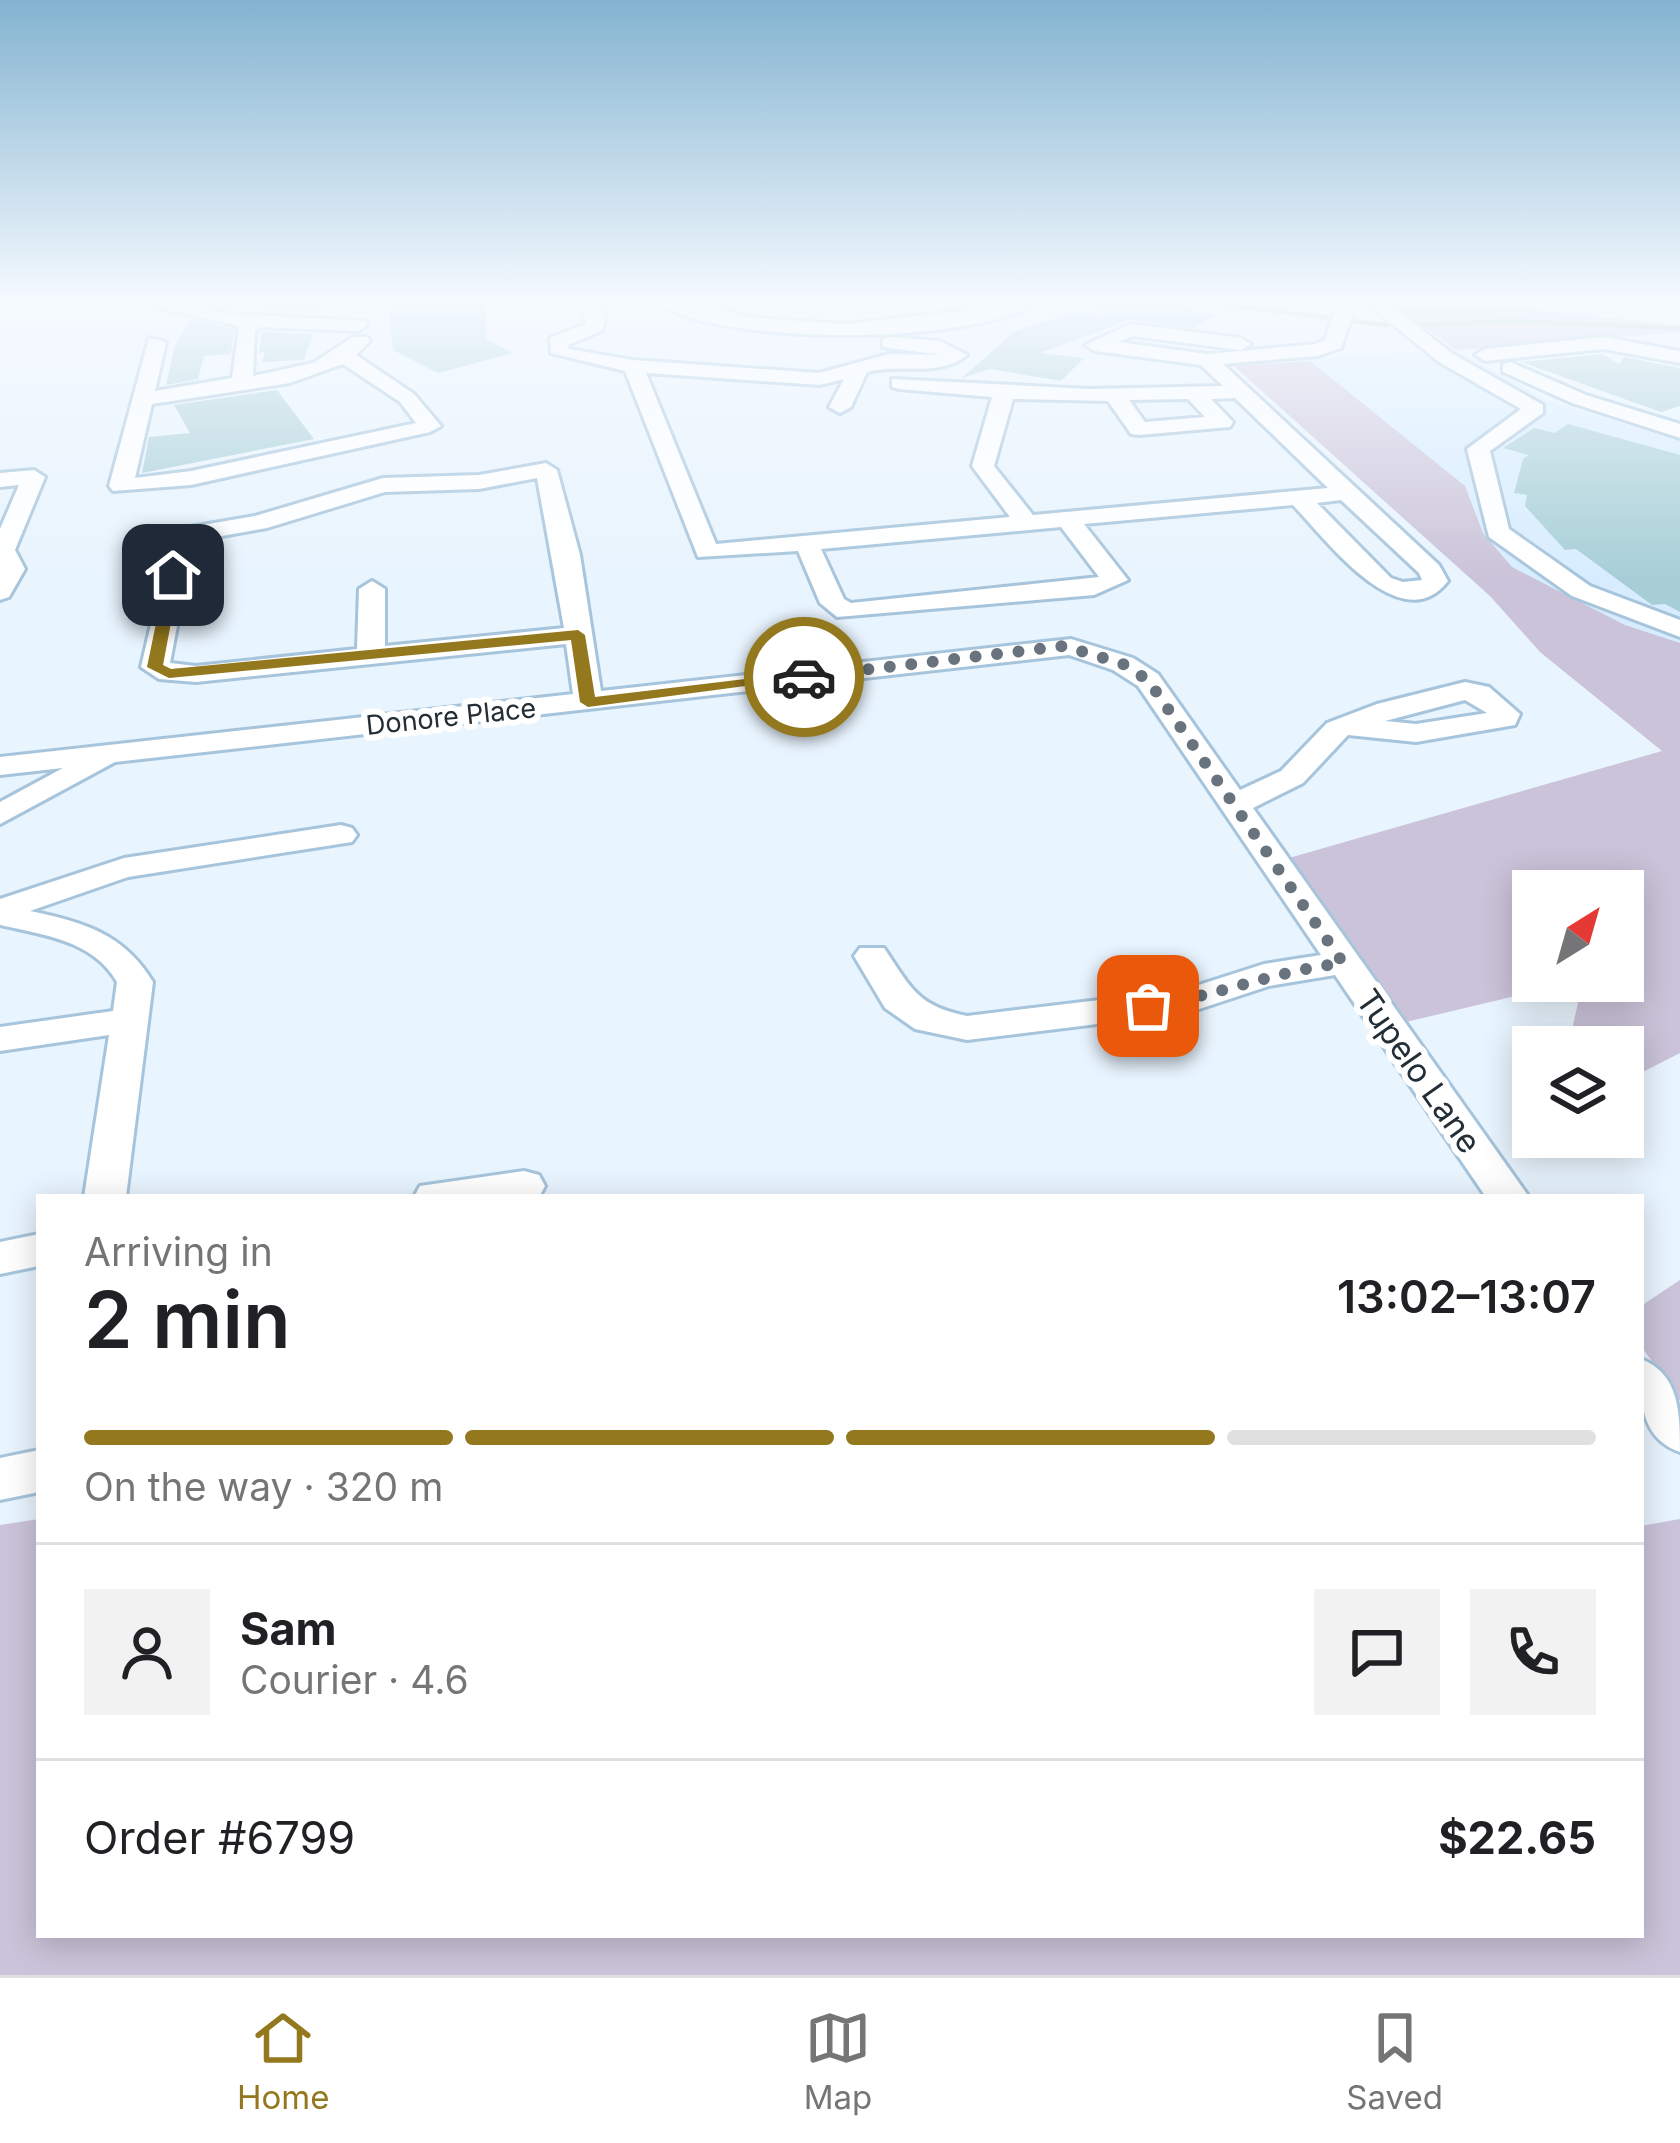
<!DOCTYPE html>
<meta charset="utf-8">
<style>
body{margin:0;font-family:Inter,sans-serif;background:#f2f2f2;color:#202124;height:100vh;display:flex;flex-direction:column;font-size:45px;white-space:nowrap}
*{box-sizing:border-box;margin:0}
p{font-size:39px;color:#757577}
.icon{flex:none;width:66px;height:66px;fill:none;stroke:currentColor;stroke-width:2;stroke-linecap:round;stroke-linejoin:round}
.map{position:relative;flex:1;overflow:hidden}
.sheet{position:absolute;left:36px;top:1194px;width:1608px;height:744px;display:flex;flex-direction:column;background:#fff;border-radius:0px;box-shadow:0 6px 30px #0003}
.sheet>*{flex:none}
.needle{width:78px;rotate:37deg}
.tools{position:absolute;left:1512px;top:870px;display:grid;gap:24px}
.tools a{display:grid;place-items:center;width:132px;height:132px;border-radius:0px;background:#fff;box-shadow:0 6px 30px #0003;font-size:60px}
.pin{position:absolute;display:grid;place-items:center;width:102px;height:102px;color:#fff;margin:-51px;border-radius:24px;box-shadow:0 6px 18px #0006}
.courier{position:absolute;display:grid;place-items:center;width:120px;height:120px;margin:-60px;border:9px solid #93781e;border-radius:50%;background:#fff;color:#222;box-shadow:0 3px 15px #0007}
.head em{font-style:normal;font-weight:600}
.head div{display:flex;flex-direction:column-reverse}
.head{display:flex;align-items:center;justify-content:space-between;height:204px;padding:0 48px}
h1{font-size:78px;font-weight:600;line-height:90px}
.bar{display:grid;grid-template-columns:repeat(4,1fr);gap:18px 12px;align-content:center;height:144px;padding:0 48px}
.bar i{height:15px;border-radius:9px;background:#e0e0e0}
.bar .active{background:#93781e}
.bar p{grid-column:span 4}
.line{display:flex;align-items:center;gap:30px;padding:0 48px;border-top:3px solid #e0e0e0}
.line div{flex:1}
.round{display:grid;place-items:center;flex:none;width:126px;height:126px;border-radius:0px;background:#f2f2f2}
.dock{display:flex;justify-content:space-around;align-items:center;height:168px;border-top:3px solid #e0e0e0;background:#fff;font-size:33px;color:#757577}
.dock a{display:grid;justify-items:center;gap:6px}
.dock .active{color:#93781e}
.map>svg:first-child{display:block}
</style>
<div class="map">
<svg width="1680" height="1975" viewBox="0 0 1680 1975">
<rect width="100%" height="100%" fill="#e8f4fe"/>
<!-- built -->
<path fill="#d7edff" d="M1456,350L1545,399L1680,441V659L1490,596L1231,363Z"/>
<!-- green -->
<g fill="#cbc3d9">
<path d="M1399,308L1540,310L1680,326V332L1456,350Z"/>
<path d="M1310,361L1465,486L1483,533L1512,567L1625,625L1680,643V1053L1623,1082V1047H1568L1583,981H1623V891H1533V981H1579L1406,1022L1289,858L1662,751L1540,652L1490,596L1234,366Z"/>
<path d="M1680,1280V1401L1641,1346V1306Z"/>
<path d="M39,1519V1935H1641V1526L1680,1519V1975H0V1525Z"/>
</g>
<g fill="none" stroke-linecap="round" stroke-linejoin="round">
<!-- stream -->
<g stroke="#8cb2ab" stroke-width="4.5">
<path d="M1203,302L1386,325"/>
<path d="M1419,325L1511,321L1678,328"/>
</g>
</g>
<!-- building -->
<g fill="#a7ced6">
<path d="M295,302L321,304L318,314L199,303Z"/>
<path d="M389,302H484L487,340L513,353L438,373L393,350Z"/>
<path d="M1099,302H1183L1182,307L1215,315L1194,328L1129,320L1040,353L1084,358L1061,381L990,369L962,378L1015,331L1082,310L1101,317L1107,313L1098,312Z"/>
<path d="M190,319L234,329L231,354L204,356L198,379L166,385L174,349Z"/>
<path d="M262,332L313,334L304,360L262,362L265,352L259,353Z"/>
<path d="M1602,354L1619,364L1624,357L1680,368V406L1661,412L1521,362Z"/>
<path d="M277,390L314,439L142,473L149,437L190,433L174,405Z"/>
<path d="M1568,424L1680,455V612L1665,604L1652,605L1576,549L1565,550L1525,506L1527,495L1514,493L1523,459L1529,455L1503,448L1534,428L1555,433Z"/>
</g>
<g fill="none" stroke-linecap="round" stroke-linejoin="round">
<!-- minor casing -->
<g stroke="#a6c4db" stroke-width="6">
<g id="minor">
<path d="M170,302L233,314L365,321L367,325L358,331L260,327L255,331L253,376L313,363L353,337H367L370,341L356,355L414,394L441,426L430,432L191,485L113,491L109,486L149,338L166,342L155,391L232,378L239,326L157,307ZM343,364L400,402L416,423L191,471L135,478L152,404L290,383Z"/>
<path d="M581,302H599L606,319L601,331L568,345L569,349L633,360L819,373L889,354L941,355L883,347V339L890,337L940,341L967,355C939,378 901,363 867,372L851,407L840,413L829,407L844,379L820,385L646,373L716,544L1010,517L972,466L992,397L899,389L892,387V379L1090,389L1223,386L1201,365L1095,351L1085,345L1131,324L1241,338L1251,344L1241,350L1133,336L1118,342L1207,354L1315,344L1325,340L1335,311L1327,302H1347L1354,310L1341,348L1318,356L1223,364L1439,565L1448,581C1401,642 1324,537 1293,505L1084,524L1128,580L1094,595L837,617L820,603L798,551L698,557L625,371L551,353L550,338L586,324ZM1235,398L1328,488L1033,515L994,466L1013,399L1108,401L1131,434L1139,435L1230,427L1233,422L1211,399ZM1188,399L1205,417L1145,422L1129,400ZM1341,500L1419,573L1422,580L1403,582L1391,578L1317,503ZM1061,527L1099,577L851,603L844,599L821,549Z"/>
<path d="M656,302H685L754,318L847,324L1038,302C976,345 718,347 656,302Z"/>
<path d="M1365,302H1386L1453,354L1543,405V413L1490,451L1509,529L1590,586L1680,620V637L1572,596L1489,537L1467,449L1521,409L1439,362Z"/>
<path d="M1604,337L1680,351V363L1604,349L1485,361L1475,355L1485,349Z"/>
<path d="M1510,362L1586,395L1680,424V438L1572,403L1503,372V364Z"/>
<path d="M546,463L557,470L580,555L601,691L1071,639L1133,658L1158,674L1240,790L1281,771L1327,723L1377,704L1465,682L1489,687L1520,714L1515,725L1416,742L1348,735L1303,783L1253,808L1529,1197H1486L1335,975L1269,986L1187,1013L967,1040L915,1029L885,1008L854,956L860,948H884C911,988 917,1006 967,1016L1183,990L1264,964L1321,955L1138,686L1113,670L1069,655L115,762L0,824V802L63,768L0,775V757L573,694L566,644L196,682L159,679L141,667L173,530L255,516L383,478L479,475ZM537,478L564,628L385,646V589L372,581L359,589L357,649L196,666L170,663L193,541L267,528L385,492L479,489ZM1465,700L1487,713L1416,724L1385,721Z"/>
<path d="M34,470L45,477L15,550L25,569L9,597L0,600V529L19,485L0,487V473Z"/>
<path d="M341,825L352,828L357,835L352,842L128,877L30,911C84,922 124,934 153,982L126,1197H84L109,1035L0,1051V1027L113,1011L117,982C93,940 43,935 0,925V899L124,858Z"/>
<path d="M524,1171L539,1175L545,1186L539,1197H414L420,1186Z"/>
<path d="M39,1234V1266L0,1274V1242Z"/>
<path d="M1641,1359C1680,1374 1680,1414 1680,1452C1638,1437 1641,1397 1641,1359Z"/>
<path d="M39,1450V1492L0,1500V1458Z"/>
</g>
</g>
<!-- minor -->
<use href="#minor" fill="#fff" fill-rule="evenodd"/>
</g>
<!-- sky -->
<linearGradient id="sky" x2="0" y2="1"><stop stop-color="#83b3d0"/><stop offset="0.52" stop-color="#f5faff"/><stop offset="1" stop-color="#f5faff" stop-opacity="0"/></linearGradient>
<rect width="1680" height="579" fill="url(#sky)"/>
<!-- route -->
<path fill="#93781e" d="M173,571L180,575L163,665L171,669L578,630L585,635L595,697L804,672L812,677L588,707L580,702L571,640L169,678L147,667L166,575Z"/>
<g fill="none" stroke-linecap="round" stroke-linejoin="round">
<!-- done -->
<path stroke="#68737d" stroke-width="12" stroke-dasharray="0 21.6" d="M804,677L1064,646L1123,664L1148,680L1343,963C1275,971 1214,997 1148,1006"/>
</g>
<g text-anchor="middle" stroke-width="12" stroke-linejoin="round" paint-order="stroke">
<!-- far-street labels -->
<g font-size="27" fill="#232e37" stroke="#fff">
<text transform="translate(451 717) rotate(-6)" y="9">Donore Place</text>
</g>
<!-- street labels -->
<g font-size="33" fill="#232e37" stroke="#fff">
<text transform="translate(1419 1071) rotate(55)" y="12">Tupelo Lane</text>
</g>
</g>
</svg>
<div class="tools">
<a><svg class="needle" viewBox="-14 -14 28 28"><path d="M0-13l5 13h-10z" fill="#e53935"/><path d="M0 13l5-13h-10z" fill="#757577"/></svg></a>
<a><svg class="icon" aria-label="layers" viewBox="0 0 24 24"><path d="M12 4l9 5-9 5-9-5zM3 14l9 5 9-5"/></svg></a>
</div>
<div class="pin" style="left:1148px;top:1006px;background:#ea580c"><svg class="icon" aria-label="bag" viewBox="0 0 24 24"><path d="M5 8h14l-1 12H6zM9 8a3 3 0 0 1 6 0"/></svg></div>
<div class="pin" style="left:173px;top:575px;background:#1f2937"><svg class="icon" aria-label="home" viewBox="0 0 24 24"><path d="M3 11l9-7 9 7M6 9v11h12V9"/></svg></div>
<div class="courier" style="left:804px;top:677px"><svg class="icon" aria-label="car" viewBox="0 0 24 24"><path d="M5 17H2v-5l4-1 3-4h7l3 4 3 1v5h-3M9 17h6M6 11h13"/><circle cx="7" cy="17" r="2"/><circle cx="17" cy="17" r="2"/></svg></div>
<section class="sheet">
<div class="head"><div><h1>2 min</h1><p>Arriving in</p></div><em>13:02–13:07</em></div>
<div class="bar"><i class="active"></i><i class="active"></i><i class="active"></i><i></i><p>On the way · 320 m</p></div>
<div class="line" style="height:216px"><a class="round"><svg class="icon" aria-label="person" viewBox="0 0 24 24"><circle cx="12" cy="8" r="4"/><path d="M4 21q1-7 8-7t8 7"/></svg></a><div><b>Sam</b><p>Courier · 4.6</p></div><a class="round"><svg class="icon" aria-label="chat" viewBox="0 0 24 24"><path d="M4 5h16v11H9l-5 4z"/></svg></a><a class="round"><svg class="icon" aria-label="phone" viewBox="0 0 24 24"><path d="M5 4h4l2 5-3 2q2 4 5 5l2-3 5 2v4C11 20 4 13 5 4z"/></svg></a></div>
<div class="line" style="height:156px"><div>Order #6799</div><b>$22.65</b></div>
</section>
</div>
<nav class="dock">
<a class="active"><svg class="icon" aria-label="home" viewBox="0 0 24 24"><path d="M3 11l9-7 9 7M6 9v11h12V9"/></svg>Home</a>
<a><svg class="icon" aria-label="map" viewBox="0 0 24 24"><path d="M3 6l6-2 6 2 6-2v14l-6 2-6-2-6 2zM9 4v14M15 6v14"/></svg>Map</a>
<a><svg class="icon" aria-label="saved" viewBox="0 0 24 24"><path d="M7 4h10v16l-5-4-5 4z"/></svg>Saved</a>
</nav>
